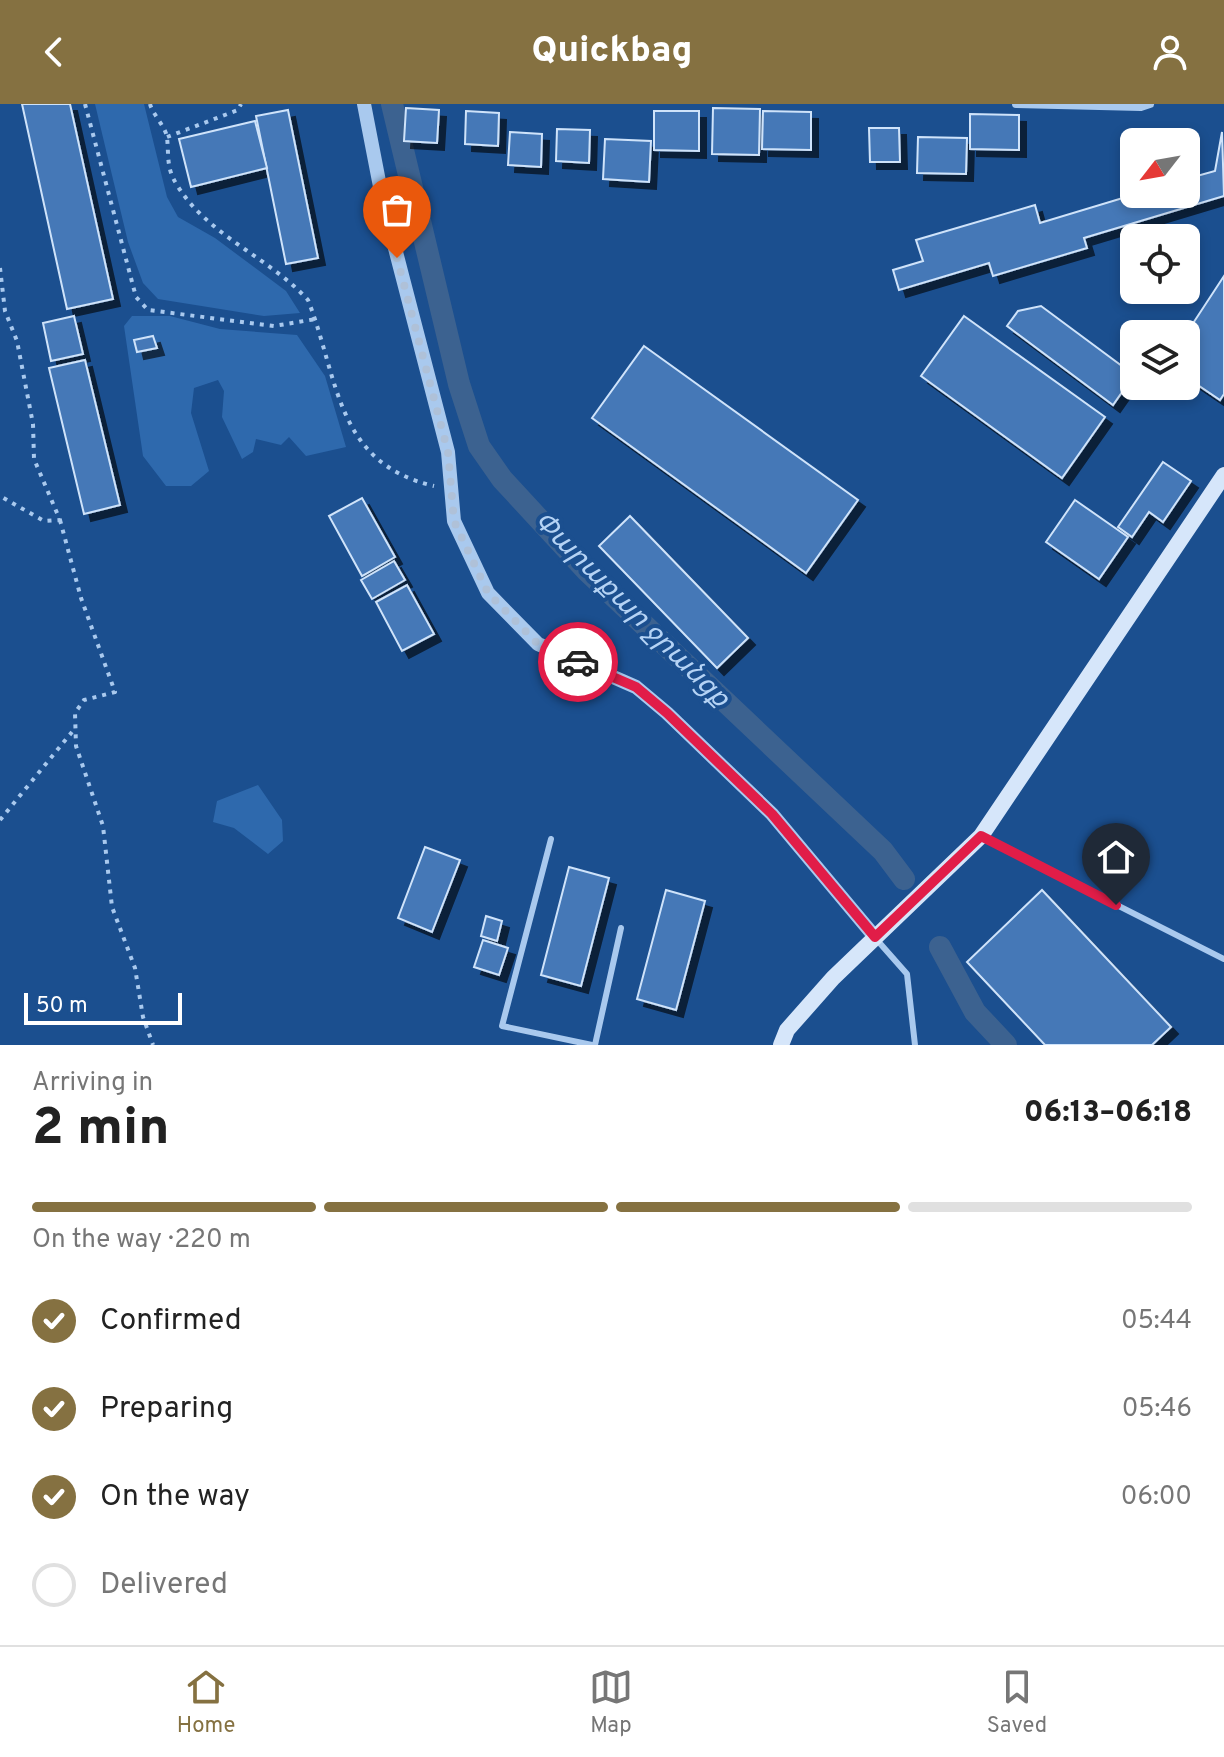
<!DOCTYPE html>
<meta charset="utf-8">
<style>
body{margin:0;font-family:Overpass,"Noto Sans Armenian",sans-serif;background:#f2f2f2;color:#222;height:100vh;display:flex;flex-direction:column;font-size:30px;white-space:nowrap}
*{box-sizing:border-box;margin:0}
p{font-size:26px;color:#767676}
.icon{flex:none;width:44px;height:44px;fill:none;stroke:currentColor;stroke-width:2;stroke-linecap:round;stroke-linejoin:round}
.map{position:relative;height:941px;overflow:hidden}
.sheet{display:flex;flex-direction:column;background:#fff;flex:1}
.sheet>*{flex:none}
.needle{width:52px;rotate:239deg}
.controls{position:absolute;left:1120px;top:24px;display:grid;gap:16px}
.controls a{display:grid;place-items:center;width:80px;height:80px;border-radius:12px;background:#fff;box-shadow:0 4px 12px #0003;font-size:40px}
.scale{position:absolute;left:24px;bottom:20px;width:158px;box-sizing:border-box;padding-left:8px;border:4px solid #fff;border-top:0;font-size:22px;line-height:28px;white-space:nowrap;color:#fff;-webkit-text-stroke:6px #1b4f8f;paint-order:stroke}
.pin{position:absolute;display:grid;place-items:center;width:68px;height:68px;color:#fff;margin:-82px -34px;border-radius:50% 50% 50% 0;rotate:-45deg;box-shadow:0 0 8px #0007}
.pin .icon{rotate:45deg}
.courier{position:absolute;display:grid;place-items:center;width:80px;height:80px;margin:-40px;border:6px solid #e11d48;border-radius:50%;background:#fff;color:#222;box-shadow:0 2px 10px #0007}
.head em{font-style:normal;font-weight:800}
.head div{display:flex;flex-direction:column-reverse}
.head{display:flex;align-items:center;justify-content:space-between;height:136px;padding:0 32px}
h1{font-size:52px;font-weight:800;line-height:60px}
.bar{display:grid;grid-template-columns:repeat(4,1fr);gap:12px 8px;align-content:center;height:96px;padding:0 32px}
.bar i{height:10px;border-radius:6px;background:#e0e0e0}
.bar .current{background:#857141}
.bar p{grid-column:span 4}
ol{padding:0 32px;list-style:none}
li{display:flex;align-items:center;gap:24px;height:88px}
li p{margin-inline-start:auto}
li .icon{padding:8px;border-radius:50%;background:#857141;color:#fff;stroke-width:4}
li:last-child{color:#767676}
li i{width:44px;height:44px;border:4px solid #e0e0e0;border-radius:50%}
header{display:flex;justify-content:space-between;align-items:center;height:104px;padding:0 32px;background:#857141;color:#fff;font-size:36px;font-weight:800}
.menu{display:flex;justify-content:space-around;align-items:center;height:112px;border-top:2px solid #e0e0e0;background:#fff;font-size:22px;color:#767676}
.menu a{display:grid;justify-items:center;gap:4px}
.menu .current{color:#857141}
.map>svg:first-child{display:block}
</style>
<header><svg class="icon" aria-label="back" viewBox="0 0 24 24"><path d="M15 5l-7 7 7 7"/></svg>Quickbag<svg class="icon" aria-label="person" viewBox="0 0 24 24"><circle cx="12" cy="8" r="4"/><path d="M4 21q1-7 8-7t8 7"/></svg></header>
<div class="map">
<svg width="1224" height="941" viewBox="0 0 1224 941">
<defs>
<filter id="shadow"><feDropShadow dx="7" dy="7" stdDeviation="0" flood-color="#0009"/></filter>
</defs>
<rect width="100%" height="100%" fill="#1b4f8f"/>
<!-- green -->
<g fill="#2e69ad">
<path d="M95,0H144L167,93L178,113L215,134L286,187L300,209L264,212L158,195L143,179L128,138Z"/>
<path d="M132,212H170L220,225L297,231L325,272L346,343L306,352L289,333L281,341L256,335L253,348L242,355L222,313L224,287L218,276L194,284L191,309L209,367L191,382H166L143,352L124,222Z"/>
<path d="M258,681L282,716L283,737L268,750L234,724L213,718L217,697Z"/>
</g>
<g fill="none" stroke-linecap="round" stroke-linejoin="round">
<!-- canal -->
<g stroke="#3c6290" stroke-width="22">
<path d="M392,0L459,280L479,342L502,375L587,467L883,747L904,775"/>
<path d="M940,843L975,908L1006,941"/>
</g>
</g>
<!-- building -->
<g fill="#4478b7" stroke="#cfe3fa" stroke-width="2" filter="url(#shadow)">
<path d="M22,0H70L113,195L67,205Z"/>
<path d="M406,4L439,6L437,39L404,37Z"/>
<path d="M713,4L760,5L759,51L712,50Z"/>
<path d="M288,6L318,154L286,160L256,12Z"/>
<path d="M466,7L499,9L498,42L465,40Z"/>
<path d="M654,7H699V47L654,46Z"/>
<path d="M763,7L811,8V46L762,45Z"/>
<path d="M970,10L1019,11V46L970,45Z"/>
<path d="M255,17L267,64L191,83L179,35Z"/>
<path d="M869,24H899L900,58H870Z"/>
<path d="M557,25L590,26L589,59L556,57Z"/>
<path d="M510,28L542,30L541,63L508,61Z"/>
<path d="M1222,28L1224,92L1084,134L1087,144L993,172L989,159L899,186L893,166L923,157L916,136L1035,101L1040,119L1136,90H1186V75L1215,67Z"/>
<path d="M918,33L967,34L966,70L917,69Z"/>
<path d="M605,35L651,37L649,78L603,75Z"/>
<path d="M1224,172V290L1220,296L1186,273V230Z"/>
<path d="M1041,202L1134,271L1113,301L1007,222L1018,207Z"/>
<path d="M74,212L83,250L51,257L43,219Z"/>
<path d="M964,212L1105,313L1062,374L921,272Z"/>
<path d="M153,232L157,244L137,248L134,236Z"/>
<path d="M644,242L858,396L806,469L592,314Z"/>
<path d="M85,256L120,401L84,410L49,264Z"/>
<path d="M1163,358L1191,377L1163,418L1149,408L1132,433L1118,423Z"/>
<path d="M362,394L395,453L362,472L329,412Z"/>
<path d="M1075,396L1128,433L1099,475L1046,438Z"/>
<path d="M630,412L748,534L717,564L599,442Z"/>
<path d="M394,457L405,476L372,495L361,476Z"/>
<path d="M407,481L434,530L402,547L376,498Z"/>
<path d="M425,743L460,756L432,828L398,814Z"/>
<path d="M569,763L609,774L581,882L541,871Z"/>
<path d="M666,786L705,797L676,906L637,895Z"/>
<path d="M1042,786L1171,923L1152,941H1045L967,858Z"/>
<path d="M486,812L502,817L497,837L481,832Z"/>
<path d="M483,836L508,844L499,871L474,863Z"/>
</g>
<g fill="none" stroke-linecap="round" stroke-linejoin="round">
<!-- path -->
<g stroke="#a9c9ee" stroke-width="4" stroke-dasharray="4 6" stroke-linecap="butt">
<path d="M85,0L136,193L148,206L274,222L316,215"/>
<path d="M150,0C153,11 165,22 167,33C169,52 166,64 177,81C207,131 270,154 308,196C339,275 335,359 434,382"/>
<path d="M167,33L238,6L241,0"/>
<path d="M0,164L5,207L17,237L33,320L34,355L60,416L44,417L0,392"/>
<path d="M60,416L81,494L115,588L84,596L75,609L76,642L103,722L112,803L135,864L143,913L153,941"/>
<path d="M0,716L72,628"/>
</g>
<!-- service -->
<g stroke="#a9c9ee" stroke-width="6">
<path d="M984,734L1224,855"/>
<path d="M551,735L502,922L592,941"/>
<path d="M877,836L907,870L915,941"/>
<path d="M595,941L621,824"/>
</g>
<!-- minor -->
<path stroke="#a9c9ee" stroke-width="8" d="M1016,0L1141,3L1150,0"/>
<!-- tertiary -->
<path stroke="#a9c9ee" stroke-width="14" d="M364,0L383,98L448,348L454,417L488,489L538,540L636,583L667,609L772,710L875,833"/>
<!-- secondary -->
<path stroke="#d6e6fa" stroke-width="16" d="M781,941L787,926L833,874L981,732L1224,371"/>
</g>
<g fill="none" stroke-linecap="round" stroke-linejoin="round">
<!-- done -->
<path stroke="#afc1d8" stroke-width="8" stroke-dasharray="0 14.4" d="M397,154L448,348L454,417L488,489L538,540L578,558"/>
<!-- route -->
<path stroke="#e11d48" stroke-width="10" d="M578,558L636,583L667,609L772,710L875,833L981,732L1116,801"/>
</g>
<g text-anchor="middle" stroke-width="8" stroke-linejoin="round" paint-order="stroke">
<!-- water labels -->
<g font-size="28" font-style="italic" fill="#b5d3f5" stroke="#1b4f8f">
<text transform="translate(633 504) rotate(45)" y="10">Փարաքար ջրանցք</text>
</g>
</g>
</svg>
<div class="controls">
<a><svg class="needle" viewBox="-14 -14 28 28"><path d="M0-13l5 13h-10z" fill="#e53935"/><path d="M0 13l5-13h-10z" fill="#767676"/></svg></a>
<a><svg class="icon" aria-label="locate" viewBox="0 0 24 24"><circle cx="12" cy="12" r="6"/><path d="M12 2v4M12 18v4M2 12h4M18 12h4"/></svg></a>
<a><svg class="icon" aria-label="layers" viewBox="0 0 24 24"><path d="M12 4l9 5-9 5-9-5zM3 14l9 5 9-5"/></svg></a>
</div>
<div class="scale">50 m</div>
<div class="pin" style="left:397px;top:154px;background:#ea580c"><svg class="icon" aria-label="bag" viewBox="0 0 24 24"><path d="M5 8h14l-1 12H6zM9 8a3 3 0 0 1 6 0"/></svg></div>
<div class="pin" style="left:1116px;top:801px;background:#1f2937"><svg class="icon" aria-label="home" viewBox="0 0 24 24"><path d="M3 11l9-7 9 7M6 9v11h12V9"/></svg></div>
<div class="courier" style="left:578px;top:558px"><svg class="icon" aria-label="car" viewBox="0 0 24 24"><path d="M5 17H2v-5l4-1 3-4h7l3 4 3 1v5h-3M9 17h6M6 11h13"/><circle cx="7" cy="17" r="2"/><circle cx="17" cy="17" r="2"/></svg></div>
</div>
<section class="sheet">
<div class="head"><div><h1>2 min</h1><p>Arriving in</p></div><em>06:13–06:18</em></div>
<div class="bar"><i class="current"></i><i class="current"></i><i class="current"></i><i></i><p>On the way · 220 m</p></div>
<ol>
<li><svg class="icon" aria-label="check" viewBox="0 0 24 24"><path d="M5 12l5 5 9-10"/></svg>Confirmed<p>05:44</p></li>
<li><svg class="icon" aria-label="check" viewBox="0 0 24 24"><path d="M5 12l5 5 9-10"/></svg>Preparing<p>05:46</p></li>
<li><svg class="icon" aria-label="check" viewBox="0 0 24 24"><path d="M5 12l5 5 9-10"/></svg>On the way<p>06:00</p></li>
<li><i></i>Delivered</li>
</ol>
</section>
<nav class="menu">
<a class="current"><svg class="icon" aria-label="home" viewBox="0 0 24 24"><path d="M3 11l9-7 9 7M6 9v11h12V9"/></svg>Home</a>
<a><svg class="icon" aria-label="map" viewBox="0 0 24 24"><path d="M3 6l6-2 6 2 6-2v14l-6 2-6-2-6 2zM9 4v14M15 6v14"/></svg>Map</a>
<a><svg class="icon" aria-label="saved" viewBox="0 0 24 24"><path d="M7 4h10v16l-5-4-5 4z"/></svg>Saved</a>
</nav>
